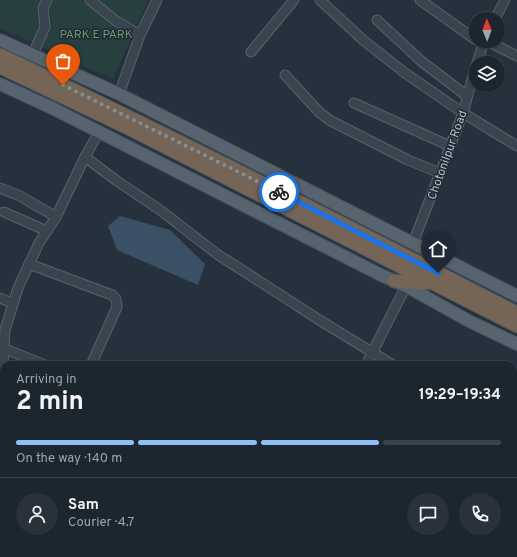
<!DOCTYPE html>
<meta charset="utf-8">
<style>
body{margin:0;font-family:Overpass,sans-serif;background:#29323a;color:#f1f3f6;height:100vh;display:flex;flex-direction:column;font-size:15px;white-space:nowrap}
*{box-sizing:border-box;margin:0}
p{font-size:13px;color:#a0a5aa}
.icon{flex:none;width:22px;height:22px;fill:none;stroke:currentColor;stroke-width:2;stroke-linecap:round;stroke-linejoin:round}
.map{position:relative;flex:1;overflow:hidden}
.drawer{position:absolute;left:0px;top:361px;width:517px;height:196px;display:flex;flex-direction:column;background:#1c262e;border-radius:12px 12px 0 0;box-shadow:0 1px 3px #0004,0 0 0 1px #3a434a}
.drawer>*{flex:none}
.needle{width:26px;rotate:359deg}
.tools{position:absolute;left:469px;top:12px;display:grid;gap:8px}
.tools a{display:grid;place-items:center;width:36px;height:36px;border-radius:50%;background:#1c262e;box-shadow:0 1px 3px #0004,0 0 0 1px #3a434a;font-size:20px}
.pin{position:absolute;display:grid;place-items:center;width:34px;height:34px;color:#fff;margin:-41px -17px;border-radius:50% 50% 50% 0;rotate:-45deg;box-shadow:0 0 4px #0007}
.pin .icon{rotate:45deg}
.courier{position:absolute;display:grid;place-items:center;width:40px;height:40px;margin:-20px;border:3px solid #1a73e8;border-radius:50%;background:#fff;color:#222;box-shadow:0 1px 5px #0007}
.headline em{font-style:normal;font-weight:700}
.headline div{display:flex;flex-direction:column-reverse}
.headline{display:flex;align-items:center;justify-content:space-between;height:68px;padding:0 16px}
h1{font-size:26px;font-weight:700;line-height:30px}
.bar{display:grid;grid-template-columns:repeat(4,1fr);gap:6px 4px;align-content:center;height:48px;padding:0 16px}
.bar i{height:5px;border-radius:3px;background:#3a434a}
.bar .active{background:#8dc0f6}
.bar p{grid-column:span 4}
.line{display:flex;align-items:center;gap:10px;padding:0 16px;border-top:1px solid #3a434a}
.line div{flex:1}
.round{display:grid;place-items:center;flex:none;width:42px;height:42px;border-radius:21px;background:#29323a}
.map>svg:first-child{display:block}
</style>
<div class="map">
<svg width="517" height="557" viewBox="0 0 517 557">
<rect width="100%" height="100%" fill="#25323e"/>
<!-- green -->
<path fill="#273f3f" d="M0,0H148L113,79L0,28Z"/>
<!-- water -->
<g fill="#395065">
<path d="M120,216L170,230L205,264L198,285L117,250L108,226Z"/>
<path d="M513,550H517V557H498L499,553H513Z"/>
</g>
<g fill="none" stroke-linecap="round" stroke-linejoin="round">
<!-- minor casing -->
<g stroke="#57626c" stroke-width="11">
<g id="minor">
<path d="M90,0L116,21L140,35"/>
<path d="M320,0L363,40L405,73L463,113L517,146"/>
<path d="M420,0L476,40"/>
<path d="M495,19L505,0"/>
<path d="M377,20L421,61L467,96"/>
<path d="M487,41L517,56"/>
<path d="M251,52L294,0"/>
<path d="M32,56L45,27L43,8L47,0"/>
<path d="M477,63L484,41"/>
<path d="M285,75L320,113L331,121L408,160L440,173"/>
<path d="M119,94L140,35L157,0"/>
<path d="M354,103L450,146"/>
<path d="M85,157L117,181L160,210L217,254L318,319L393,365"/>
<path d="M0,188L20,196L56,217"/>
<path d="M4,212L47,231"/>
<path d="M413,243L463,113L476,65"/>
<path d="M29,264L112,295L116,299L117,307L91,365"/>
<path d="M0,298L12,303"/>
<path d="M3,348L45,365"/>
<path d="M366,365L406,286"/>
<path d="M0,380L3,365L5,330L18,288L39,243L56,217L85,157L99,132"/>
<path d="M0,409L4,410"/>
<path d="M513,432H517"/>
<path d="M389,553L391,557"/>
<path d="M443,553L454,557"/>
<path d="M298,557L299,553"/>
<path d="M412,557L415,553"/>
</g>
</g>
<!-- major casing -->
<g stroke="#424d57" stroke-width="14">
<g id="major">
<path d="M0,40L119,94L517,296"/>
<path d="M0,84L54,109L381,275L406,286L469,321L517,344"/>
</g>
</g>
<!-- highway casing -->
<g stroke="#444f59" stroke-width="15">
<g id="highway">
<path d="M0,55C174,137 346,225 517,313"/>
<path d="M0,67L130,129L517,326"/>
<path d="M426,250L439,273"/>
<path d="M394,281L428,283"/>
</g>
</g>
<!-- minor -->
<use href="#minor" stroke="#39444e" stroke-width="9"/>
<!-- major -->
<use href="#major" stroke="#57636e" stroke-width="12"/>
<!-- highway -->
<use href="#highway" stroke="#746556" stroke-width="13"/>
</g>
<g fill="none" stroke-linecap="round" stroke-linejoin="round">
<!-- done -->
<path stroke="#838e98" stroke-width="4" stroke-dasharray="0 7.2" d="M63,85L279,192"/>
<!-- route -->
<path stroke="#1a73e8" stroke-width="5" d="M279,192L438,273"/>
</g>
<g text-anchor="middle" stroke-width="3" stroke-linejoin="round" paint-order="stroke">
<!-- park labels -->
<g font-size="12" fill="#6d9a73" stroke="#1e2933">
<text x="96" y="38">PARK E PARK</text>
</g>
<!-- street labels -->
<g font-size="12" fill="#b5bfc9" stroke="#1e2933">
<text transform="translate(447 155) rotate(-70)" y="4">Chotonilpur Road</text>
</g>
</g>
</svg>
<div class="tools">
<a><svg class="needle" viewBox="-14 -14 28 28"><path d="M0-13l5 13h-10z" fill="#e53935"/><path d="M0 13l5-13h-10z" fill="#a0a5aa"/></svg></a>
<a><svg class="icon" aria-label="layers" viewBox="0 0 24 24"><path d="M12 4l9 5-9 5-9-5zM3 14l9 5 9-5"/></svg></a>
</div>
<div class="pin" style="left:63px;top:85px;background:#ea580c"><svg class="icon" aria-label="bag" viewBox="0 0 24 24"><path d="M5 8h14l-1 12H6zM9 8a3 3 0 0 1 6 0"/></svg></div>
<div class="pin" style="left:438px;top:273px;background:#1f2937"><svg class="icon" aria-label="home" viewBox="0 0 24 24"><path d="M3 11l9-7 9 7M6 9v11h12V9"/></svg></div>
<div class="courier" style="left:279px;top:192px"><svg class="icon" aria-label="bike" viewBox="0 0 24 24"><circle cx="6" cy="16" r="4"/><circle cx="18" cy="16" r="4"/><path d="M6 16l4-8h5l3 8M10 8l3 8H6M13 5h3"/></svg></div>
<section class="drawer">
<div class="headline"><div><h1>2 min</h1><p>Arriving in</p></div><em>19:29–19:34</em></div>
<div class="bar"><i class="active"></i><i class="active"></i><i class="active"></i><i></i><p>On the way · 140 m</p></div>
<div class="line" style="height:72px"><a class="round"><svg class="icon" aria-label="person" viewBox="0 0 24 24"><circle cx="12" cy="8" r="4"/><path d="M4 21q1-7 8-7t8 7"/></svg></a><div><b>Sam</b><p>Courier · 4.7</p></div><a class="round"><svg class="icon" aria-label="chat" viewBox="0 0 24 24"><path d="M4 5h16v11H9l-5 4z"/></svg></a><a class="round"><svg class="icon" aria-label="phone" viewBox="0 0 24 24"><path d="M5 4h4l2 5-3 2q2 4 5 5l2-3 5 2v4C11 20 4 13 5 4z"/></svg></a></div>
</section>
</div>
